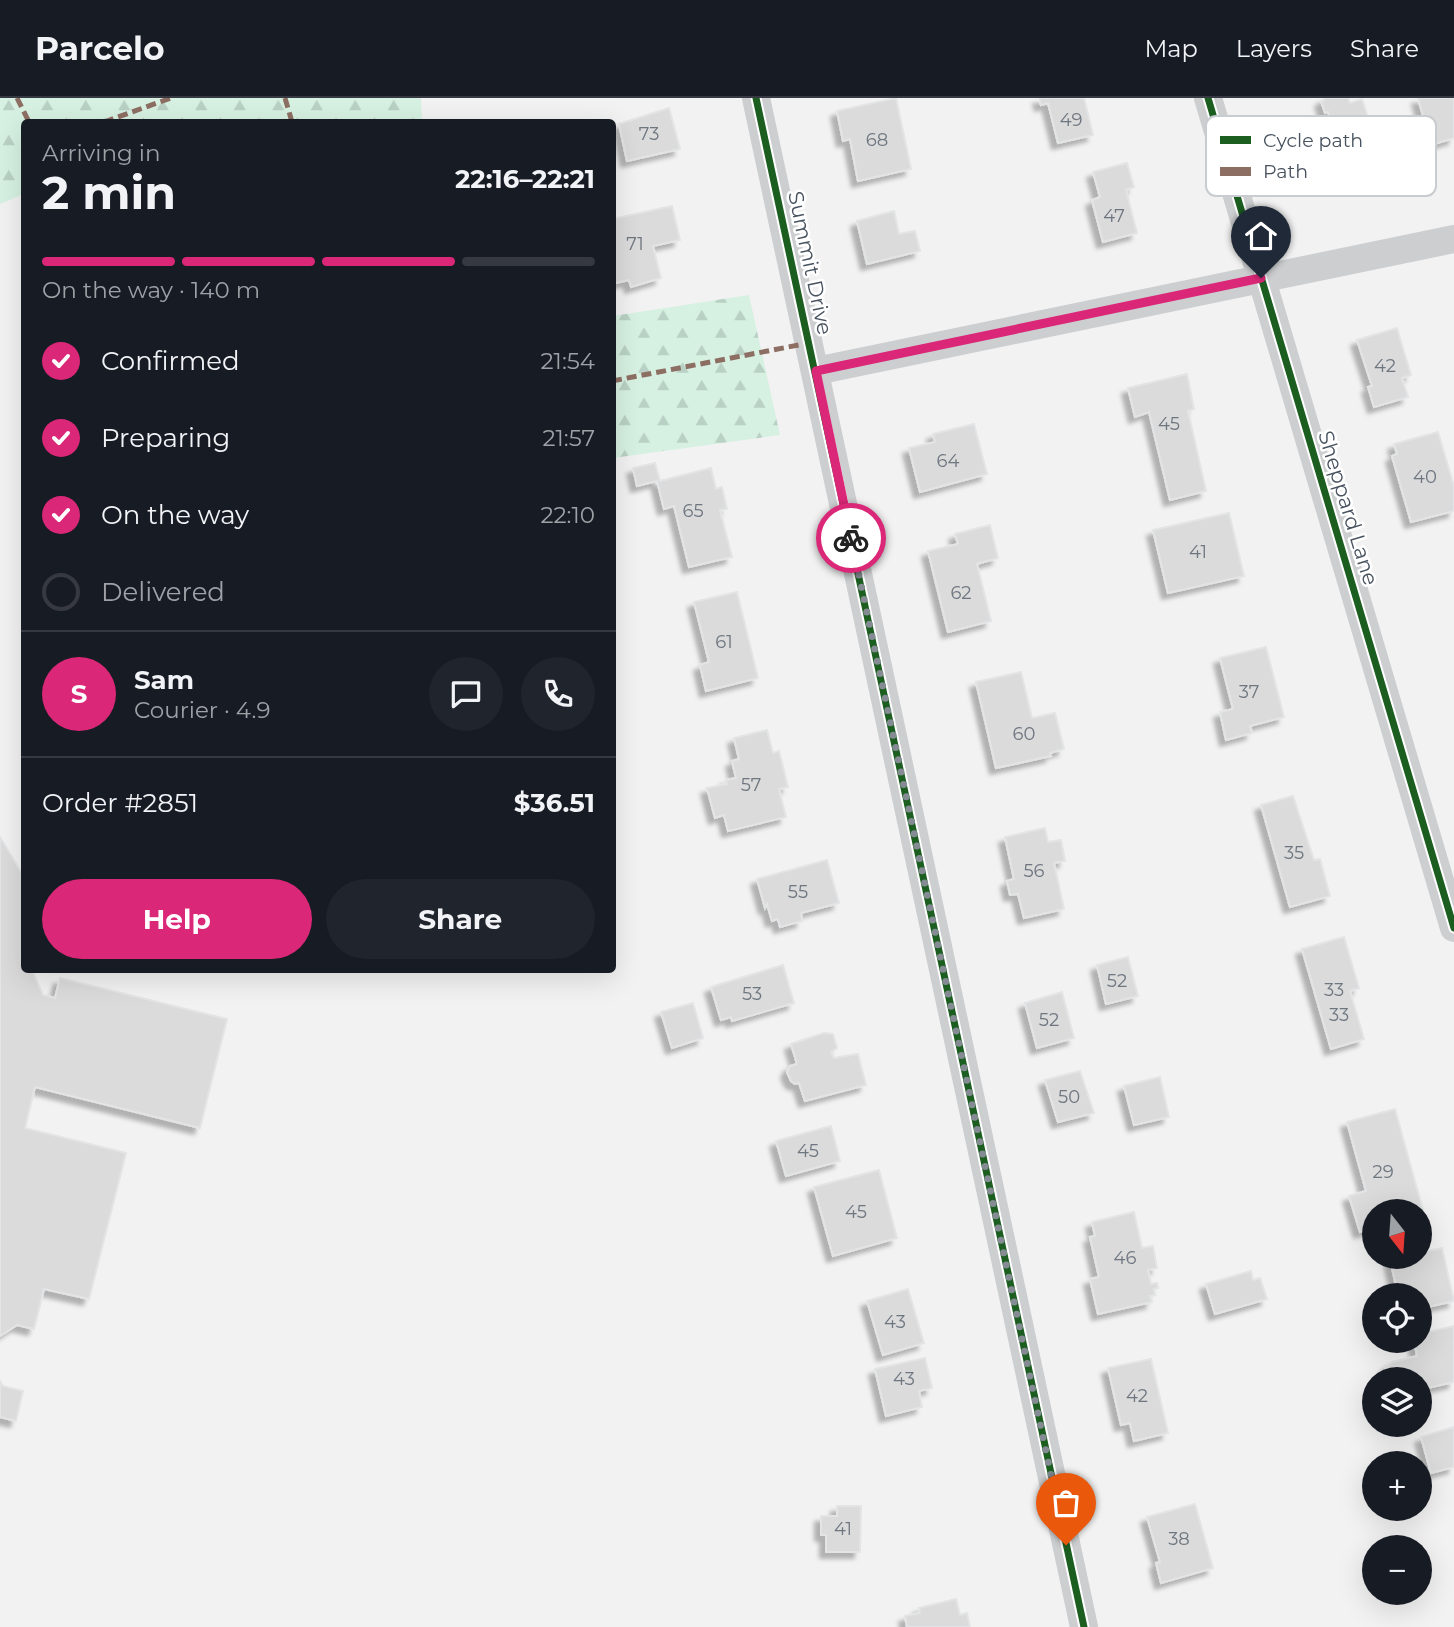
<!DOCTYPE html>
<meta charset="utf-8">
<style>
body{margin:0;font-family:Montserrat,sans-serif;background:#20242c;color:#f1f3f6;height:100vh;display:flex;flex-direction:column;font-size:26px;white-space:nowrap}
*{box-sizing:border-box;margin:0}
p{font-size:23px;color:#9ea1a6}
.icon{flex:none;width:38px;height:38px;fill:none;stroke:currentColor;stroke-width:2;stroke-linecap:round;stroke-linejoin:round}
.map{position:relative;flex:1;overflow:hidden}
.side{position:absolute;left:21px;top:21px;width:595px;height:854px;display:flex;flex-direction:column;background:#171b24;border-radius:7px;box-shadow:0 7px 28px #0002}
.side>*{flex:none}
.needle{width:46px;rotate:163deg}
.fabs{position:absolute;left:1362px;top:1101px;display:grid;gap:14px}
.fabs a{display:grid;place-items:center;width:70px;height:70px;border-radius:50%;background:#171b24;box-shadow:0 7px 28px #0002;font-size:35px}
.pin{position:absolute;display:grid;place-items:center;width:60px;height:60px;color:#fff;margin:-72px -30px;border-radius:50% 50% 50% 0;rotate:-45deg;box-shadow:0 0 7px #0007}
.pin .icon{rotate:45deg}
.courier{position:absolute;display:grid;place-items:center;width:70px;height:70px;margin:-35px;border:5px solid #db2777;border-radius:50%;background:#fff;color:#222;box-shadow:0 2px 9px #0007}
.summary em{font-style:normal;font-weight:700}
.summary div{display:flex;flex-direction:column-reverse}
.summary{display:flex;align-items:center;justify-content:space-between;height:119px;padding:0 21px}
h1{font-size:46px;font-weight:700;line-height:52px}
.bar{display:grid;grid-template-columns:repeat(4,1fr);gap:10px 7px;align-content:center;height:84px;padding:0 21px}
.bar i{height:9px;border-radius:5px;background:#363941}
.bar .current{background:#db2777}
.bar p{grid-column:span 4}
.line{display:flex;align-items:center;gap:18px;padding:0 21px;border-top:2px solid #363941}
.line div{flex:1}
.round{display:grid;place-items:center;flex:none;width:74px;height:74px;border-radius:37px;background:#20242c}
ol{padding:0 21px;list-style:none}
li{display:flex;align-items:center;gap:21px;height:77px}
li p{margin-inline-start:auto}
li .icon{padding:7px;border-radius:50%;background:#db2777;color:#fff;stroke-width:4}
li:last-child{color:#9ea1a6}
li i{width:38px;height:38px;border:4px solid #363941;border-radius:50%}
.action{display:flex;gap:14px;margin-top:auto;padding:14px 21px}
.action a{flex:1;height:80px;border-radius:42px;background:#db2777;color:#fff;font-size:28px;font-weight:700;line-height:80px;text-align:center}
.action a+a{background:#20242c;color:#f1f3f6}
header{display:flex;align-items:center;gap:42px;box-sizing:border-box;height:98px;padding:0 35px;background:#171b24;border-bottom:2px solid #363941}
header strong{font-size:33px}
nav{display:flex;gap:38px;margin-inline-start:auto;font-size:24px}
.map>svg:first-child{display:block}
</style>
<header>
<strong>Parcelo</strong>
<nav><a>Map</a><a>Layers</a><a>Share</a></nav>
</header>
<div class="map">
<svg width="1454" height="1529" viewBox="0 0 1454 1529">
<defs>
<pattern id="forest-firs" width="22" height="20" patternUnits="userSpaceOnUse" patternTransform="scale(1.75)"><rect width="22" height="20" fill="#d6f1e2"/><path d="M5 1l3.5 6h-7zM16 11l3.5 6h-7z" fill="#b9d1c4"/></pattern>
<filter id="shadow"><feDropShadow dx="-6" dy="6" stdDeviation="2" flood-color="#0004"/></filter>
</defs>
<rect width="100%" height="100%" fill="#f2f2f2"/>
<!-- forest -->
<g fill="url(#forest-firs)">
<path d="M0,0H421L422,24H24V96L0,106Z"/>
<path d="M749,197L780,337L613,360V218Z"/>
</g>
<!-- building -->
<g fill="#dbdbdc" stroke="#e3e4e5" stroke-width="2" filter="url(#shadow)">
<path d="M896,0L911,71L858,83L850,41L843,43L837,13Z"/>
<path d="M1039,0H1084L1093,37L1058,45L1048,5L1041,7Z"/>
<path d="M1324,0H1348L1350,5L1362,1L1381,60L1372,62L1374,70L1358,74L1356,68L1346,71L1328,14L1325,15L1321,3L1324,2Z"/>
<path d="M1418,0H1454V40L1431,47Z"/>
<path d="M669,10L680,51L627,63L619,26Z"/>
<path d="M1127,65L1134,89L1126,92L1137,135L1103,144L1092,102L1100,99L1093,74Z"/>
<path d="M672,108L680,142L653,148L661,180L631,189L629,182L612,186V121Z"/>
<path d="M894,113L899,136L915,133L920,153L867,166L857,123Z"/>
<path d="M1397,230L1411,277L1402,280L1408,299L1374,309L1368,289L1372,288L1357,242Z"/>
<path d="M1187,276L1194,311L1188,313L1206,393L1170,402L1149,314L1135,319L1128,290Z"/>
<path d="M974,326L987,376L920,394L909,350L935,344L933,336Z"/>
<path d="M1438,334L1454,388V413L1411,424L1392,358L1397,356L1394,346Z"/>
<path d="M655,365L660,383L711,370L716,391L722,389L727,411L720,412L732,459L689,469L674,408L664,411L657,383L637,388L633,370Z"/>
<path d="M1229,415L1244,478L1168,495L1153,432Z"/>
<path d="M990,427L998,460L977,466L991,523L948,534L928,453L958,446L955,436Z"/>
<path d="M737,494L758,580L706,593L700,567L709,564L694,504Z"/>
<path d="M1266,549L1284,619L1250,628L1252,635L1226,642L1220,614L1233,611L1220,560Z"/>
<path d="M1021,574L1032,620L1055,615L1064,651L1050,655L1051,658L996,670L976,584Z"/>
<path d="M767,632L773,655L779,653L788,689L779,691L786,719L728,733L724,717L715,720L707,690L727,686L726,682L736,680L732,663L739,661L734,640Z"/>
<path d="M1293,698L1314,762L1320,761L1330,798L1290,809L1261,707Z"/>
<path d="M1045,730L1048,744L1061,742L1065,763L1054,765L1064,811L1024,820L1018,796L1010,797L1007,783L1014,781L1005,739Z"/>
<path d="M0,739L24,779V872H32L43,897L55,900L60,880L227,921L200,1030L35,989L25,1030L126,1055L89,1201L44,1191L34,1231L17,1227L0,1238Z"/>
<path d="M827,762L839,805L801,815L802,823L780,829L778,821L772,823L767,806L765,810L757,781Z"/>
<path d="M1344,839L1359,890L1350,893L1364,941L1331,951L1302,851Z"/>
<path d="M1128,859L1138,898L1106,906L1097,867Z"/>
<path d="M783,867L794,905L732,923L731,919L721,922L711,889Z"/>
<path d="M1062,894L1074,940L1037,950L1025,905Z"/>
<path d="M693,905L703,940L672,950L661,914Z"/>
<path d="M824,935L833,936L837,950L831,954L834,960L858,956L866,987L805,1003L799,985L795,986L791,983L787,974L790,968L797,966L791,946Z"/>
<path d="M1080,973L1094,1015L1058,1024L1045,982Z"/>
<path d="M1160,979L1169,1019L1134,1027L1124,988Z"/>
<path d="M1395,1011L1424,1116L1419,1117V1113H1374V1130L1360,1134L1349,1098L1366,1093L1347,1024Z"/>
<path d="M831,1028L840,1063L786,1078L776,1043Z"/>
<path d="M879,1072L897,1140L833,1158L814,1089Z"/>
<path d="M1134,1114L1142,1150L1153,1148L1157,1170L1148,1172L1151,1186L1157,1185L1158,1190L1154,1191L1155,1197L1150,1198L1152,1204L1098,1216L1090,1181L1099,1179L1090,1139L1095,1138L1092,1124Z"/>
<path d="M1442,1150L1454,1203L1419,1211V1197H1398L1390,1161L1419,1158V1155Z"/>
<path d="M1251,1173L1253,1182L1260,1180L1267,1201L1215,1216L1206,1186Z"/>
<path d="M908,1191L924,1245L883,1257L867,1203Z"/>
<path d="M1454,1228V1284L1423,1291L1422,1288H1419V1281H1387L1385,1271L1392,1264L1417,1258L1414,1242H1419V1236Z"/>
<path d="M925,1260L932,1290L919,1293L922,1309L886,1318L875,1271Z"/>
<path d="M1151,1261L1168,1335L1134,1343L1130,1325L1121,1327L1108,1270Z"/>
<path d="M0,1283L3,1288L23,1293L16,1323L0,1319Z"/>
<path d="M1454,1329V1369L1431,1375L1421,1339Z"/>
<path d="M1195,1406L1213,1470L1161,1485L1156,1465L1160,1464L1147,1419Z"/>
<path d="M837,1408H861L860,1454H826V1437H821V1418H837Z"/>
<path d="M956,1501L960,1517L967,1515L970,1529H907L905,1518L920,1515L919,1510Z"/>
</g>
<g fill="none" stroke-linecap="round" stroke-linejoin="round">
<!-- minor -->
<g stroke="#ccced0" stroke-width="28">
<path d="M756,0L1084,1529"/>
<path d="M1208,0L1454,830"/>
<path d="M816,273L1454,141"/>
</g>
<!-- quiet -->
<g stroke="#8d6e63" stroke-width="5" stroke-dasharray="10 5" stroke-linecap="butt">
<path d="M17,0L29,24"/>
<path d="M285,0L292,24"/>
<path d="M104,24L171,0"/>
<path d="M612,283L809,245"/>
</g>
<!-- cycleway casing -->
<g stroke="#fff" stroke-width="11">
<g id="cycleway">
<path d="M756,0L1084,1529"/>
<path d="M1208,0L1454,830"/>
</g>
</g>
<!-- cycleway -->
<use href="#cycleway" stroke="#1b5e20" stroke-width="7"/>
</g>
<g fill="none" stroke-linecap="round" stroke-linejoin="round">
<!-- done -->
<path stroke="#848b92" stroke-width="7" stroke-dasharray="0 12.6" d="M851,440L1066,1447"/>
<!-- route -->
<path stroke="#db2777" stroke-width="9" d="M851,440L816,273L1261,180"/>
</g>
<g text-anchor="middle" stroke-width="5" stroke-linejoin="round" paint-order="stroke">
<!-- number labels -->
<g font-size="18" fill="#6e767f">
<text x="1071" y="28">49</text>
<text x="649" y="42">73</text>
<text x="877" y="48">68</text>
<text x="1114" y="124">47</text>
<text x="635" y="152">71</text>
<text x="1385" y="274">42</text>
<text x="1169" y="332">45</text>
<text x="948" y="369">64</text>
<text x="1425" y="385">40</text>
<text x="693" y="419">65</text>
<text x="1198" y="460">41</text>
<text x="961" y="501">62</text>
<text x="724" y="550">61</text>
<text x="1249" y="600">37</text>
<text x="1024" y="642">60</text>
<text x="751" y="693">57</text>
<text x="1294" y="761">35</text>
<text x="1034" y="779">56</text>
<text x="798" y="800">55</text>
<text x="1117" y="889">52</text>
<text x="1334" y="898">33</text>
<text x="752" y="902">53</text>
<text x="1339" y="923">33</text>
<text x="1049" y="928">52</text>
<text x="1069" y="1005">50</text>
<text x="808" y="1059">45</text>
<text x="1383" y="1080">29</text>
<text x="856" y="1120">45</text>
<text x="1125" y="1166">46</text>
<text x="895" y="1230">43</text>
<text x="904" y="1287">43</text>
<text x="1137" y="1304">42</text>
<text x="843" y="1437">41</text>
<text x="1179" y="1447">38</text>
</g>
<!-- street labels -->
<g font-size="21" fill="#48535f" stroke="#fff">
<text transform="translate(810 165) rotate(78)" y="7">Summit Drive</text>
<text transform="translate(1348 410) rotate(73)" y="7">Sheppard Lane</text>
</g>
</g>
<!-- legend -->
<rect x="1206" y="18" width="230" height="80" rx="10" fill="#fff" stroke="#c8cbcf" stroke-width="2"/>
<rect x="1220" y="38" width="31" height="8" fill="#1b5e20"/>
<rect x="1220" y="69" width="31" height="9" fill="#8d6e63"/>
<g font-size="19" fill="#48535f">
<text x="1263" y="49">Cycle path</text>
<text x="1263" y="80">Path</text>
</g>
</svg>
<div class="fabs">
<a><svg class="needle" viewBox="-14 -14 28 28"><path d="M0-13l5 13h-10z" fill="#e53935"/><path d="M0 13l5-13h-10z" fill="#9ea1a6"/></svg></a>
<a><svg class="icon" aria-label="locate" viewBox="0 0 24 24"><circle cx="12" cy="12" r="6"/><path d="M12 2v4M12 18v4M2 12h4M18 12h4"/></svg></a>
<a><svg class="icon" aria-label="layers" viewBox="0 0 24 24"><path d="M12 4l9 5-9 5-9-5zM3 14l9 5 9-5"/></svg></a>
<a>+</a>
<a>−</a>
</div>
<div class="pin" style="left:1066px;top:1447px;background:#ea580c"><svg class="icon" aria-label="bag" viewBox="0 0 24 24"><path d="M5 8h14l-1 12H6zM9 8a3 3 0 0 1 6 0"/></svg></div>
<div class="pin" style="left:1261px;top:180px;background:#1f2937"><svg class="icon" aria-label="home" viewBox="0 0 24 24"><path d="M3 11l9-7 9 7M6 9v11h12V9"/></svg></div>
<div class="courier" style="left:851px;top:440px"><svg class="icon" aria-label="bike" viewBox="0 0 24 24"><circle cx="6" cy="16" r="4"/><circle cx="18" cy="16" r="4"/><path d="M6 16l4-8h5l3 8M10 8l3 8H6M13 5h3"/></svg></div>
<section class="side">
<div class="summary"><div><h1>2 min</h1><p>Arriving in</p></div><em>22:16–22:21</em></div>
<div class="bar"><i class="current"></i><i class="current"></i><i class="current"></i><i></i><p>On the way · 140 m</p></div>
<ol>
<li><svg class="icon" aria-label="check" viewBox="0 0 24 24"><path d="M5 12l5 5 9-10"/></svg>Confirmed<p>21:54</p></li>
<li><svg class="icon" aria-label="check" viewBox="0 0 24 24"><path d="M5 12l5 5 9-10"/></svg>Preparing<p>21:57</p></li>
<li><svg class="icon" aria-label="check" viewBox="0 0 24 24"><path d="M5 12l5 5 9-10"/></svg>On the way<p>22:10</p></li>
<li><i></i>Delivered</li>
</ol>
<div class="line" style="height:126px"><b class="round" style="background:#db2777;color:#fff">S</b><div><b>Sam</b><p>Courier · 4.9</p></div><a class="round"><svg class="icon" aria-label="chat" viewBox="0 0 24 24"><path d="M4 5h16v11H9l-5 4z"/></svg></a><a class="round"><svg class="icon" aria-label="phone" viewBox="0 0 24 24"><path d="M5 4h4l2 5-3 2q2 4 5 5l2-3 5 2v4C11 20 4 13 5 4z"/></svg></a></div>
<div class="line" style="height:91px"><div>Order #2851</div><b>$36.51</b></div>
<div class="action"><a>Help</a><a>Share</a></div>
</section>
</div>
